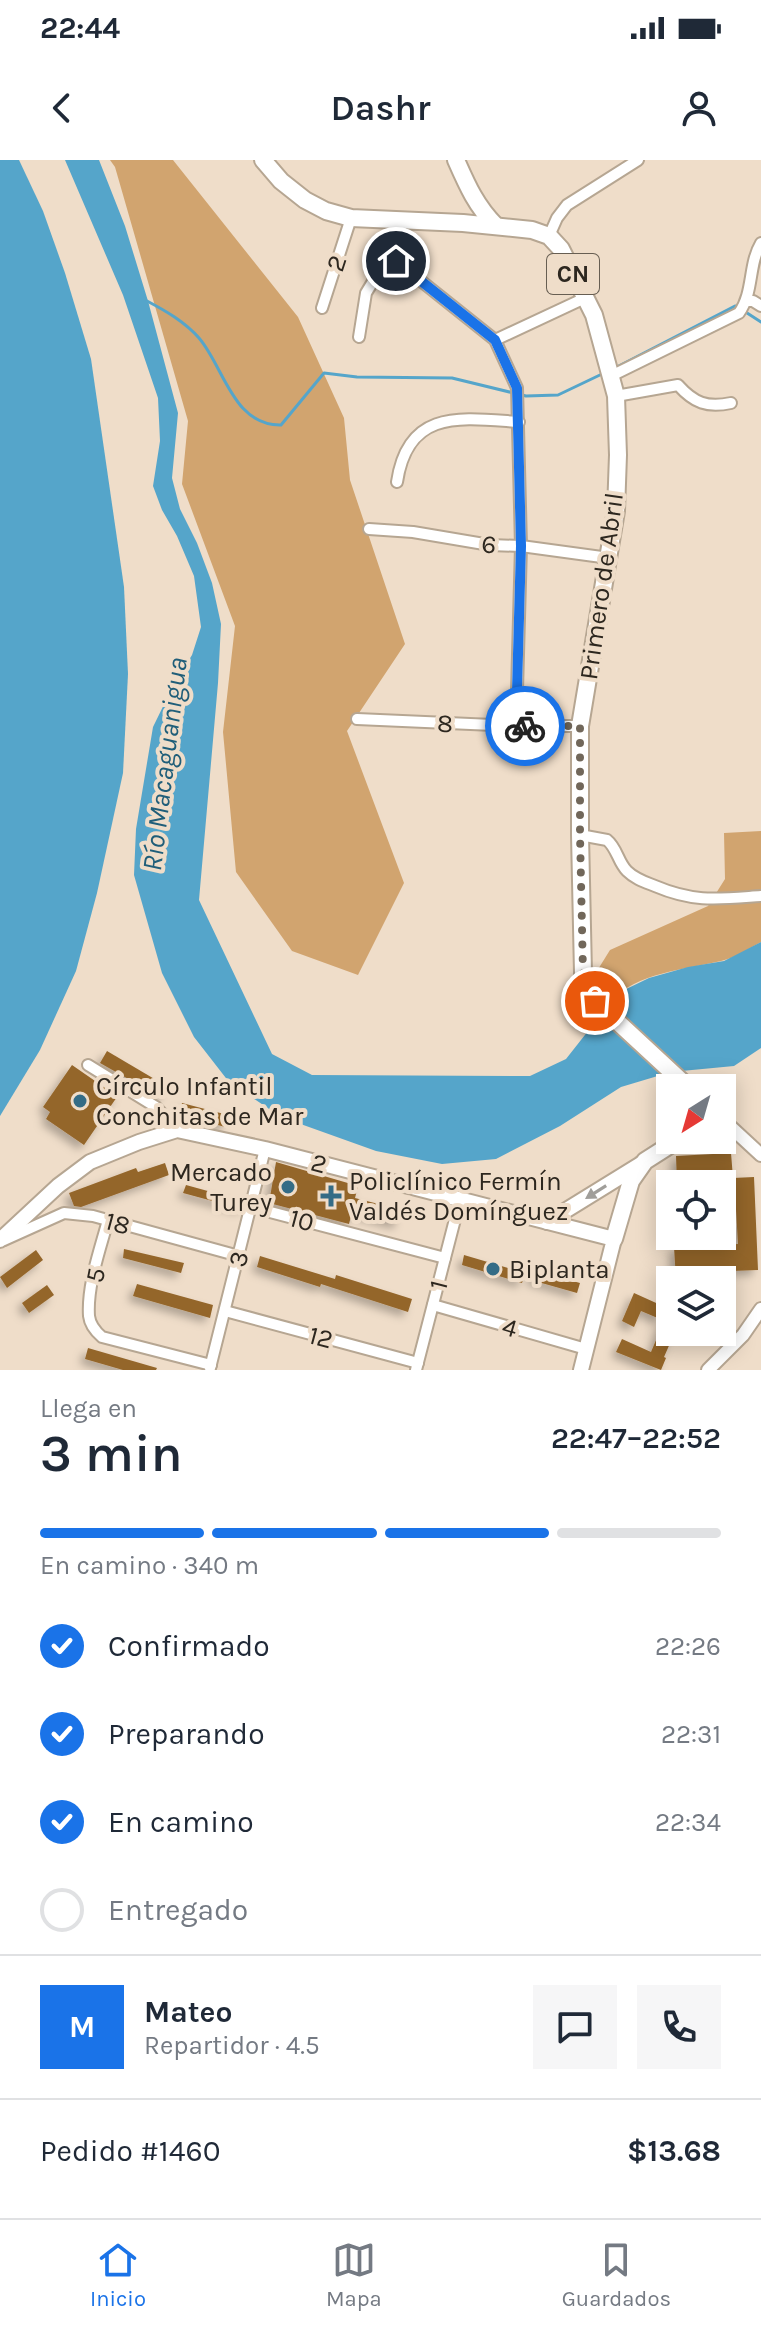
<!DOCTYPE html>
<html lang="es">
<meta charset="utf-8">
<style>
body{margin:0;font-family:Karla,sans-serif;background:#f6f6f7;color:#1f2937;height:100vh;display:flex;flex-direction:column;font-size:30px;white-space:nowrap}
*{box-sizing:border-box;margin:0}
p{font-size:26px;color:#747a83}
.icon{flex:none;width:44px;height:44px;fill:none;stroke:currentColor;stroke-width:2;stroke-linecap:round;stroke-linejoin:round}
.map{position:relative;height:1210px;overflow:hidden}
.details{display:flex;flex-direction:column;background:#fff;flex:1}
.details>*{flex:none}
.needle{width:52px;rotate:217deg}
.fabs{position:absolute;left:656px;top:914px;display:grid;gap:16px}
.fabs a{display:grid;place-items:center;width:80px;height:80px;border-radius:0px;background:#fff;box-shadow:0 4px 20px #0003;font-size:40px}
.pin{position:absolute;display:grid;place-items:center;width:68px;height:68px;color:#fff;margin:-34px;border:4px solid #fff;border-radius:50%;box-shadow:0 2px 8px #0007}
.courier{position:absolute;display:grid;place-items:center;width:80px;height:80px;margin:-40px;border:6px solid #1a73e8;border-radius:50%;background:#fff;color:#222;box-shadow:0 2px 10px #0007}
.head em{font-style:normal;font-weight:600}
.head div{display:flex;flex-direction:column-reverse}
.head{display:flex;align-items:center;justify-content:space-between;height:136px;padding:0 40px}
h1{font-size:52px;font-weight:600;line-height:60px}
.bar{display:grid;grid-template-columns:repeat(4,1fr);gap:12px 8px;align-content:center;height:96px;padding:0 40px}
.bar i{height:10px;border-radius:6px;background:#e0e1e3}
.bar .current{background:#1a73e8}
.bar p{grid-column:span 4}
.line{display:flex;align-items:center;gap:20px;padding:0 40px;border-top:2px solid #e0e1e3}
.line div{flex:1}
.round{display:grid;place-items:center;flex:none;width:84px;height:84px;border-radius:0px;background:#f6f6f7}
ol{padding:0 40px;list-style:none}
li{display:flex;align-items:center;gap:24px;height:88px}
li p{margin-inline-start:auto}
li .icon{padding:8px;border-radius:50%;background:#1a73e8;color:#fff;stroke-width:4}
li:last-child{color:#747a83}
li i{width:44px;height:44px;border:4px solid #e0e1e3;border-radius:50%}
.status{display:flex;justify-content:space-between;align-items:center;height:56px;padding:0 40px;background:#fff;direction:ltr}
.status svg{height:22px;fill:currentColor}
header{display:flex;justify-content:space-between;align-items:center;height:104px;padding:0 40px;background:#fff;font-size:36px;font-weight:600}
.tabs{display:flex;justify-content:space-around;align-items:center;height:112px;border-top:2px solid #e0e1e3;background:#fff;font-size:22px;color:#747a83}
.tabs a{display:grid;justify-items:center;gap:4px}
.tabs .current{color:#1a73e8}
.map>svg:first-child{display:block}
</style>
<div class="status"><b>22:44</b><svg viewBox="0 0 49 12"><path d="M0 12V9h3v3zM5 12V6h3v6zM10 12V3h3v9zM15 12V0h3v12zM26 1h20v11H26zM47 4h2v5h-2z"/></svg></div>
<header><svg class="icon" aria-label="back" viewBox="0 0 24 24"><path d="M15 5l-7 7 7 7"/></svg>Dashr<svg class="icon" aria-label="person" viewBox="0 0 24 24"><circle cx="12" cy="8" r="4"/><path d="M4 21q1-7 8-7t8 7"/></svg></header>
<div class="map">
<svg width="761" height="1210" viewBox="0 0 761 1210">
<defs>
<filter id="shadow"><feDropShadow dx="-5" dy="5" stdDeviation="4" flood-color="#0004"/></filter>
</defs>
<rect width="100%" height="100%" fill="#efddc9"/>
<!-- green -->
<g fill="#d1a46f">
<path d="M110,0H173L298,157L344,258L350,320L405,484L347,571L404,723L358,815L292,791L236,712L223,572L235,466L182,324L188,261L115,7Z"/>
<path d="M761,671V782C748,789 735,798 721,801C684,810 637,812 610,842L592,819L610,790L708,746L725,719L724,673Z"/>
</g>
<!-- water -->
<g fill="#55a5ca">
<path d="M0,0H19L43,51L65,113L91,199L124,427L128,514L123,613L97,733L76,811L40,890L0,956Z"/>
<path d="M65,0H99L125,66L148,141L178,253L172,318L180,349L197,383L212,423L221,464L218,523L199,740L272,894L312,915L530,916L566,899L618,833L649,818L688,807L724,801L761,782V888L734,906L671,912L621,927L560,966L496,999L442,1004L376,991L281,957L229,922L194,877L162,813L134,715L136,669L153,567L173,526L192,495L201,467L194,416L177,376L162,350L153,326L160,281L158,238L123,135Z"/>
</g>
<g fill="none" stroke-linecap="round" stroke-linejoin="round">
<!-- stream -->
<g stroke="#55a5ca" stroke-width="3">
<path d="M147,141C166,151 185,162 199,178C224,207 233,266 281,265L324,213L357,217L452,218L526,236L558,235L602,214"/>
<path d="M744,151L761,162"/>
<path d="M613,209L735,146L738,147"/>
</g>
</g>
<!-- building -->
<g fill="#94662b" filter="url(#shadow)">
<path d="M107,891L168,927L162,938L100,903Z"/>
<path d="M72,905L111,932L112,929L119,934L84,985L46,959L50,952L43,947Z"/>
<path d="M182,943L228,955L225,967L179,954Z"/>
<path d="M731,993L733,1018L754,1017L758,1110L731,1111L732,1123L722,1124V1120H676L674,1087L738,1084L735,1032L722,1033V1024H677L676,996Z"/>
<path d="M276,1002L358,1026L355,1038L402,1050L398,1064L352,1052L349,1064L269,1043Z"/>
<path d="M165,1003L169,1015L81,1047L74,1046L69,1033L136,1008L138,1012Z"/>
<path d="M186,1025L244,1041L242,1049L183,1033Z"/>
<path d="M124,1089L184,1103L181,1113L123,1098Z"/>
<path d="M36,1090L43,1100L7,1128L0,1117Z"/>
<path d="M464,1095L525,1113L522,1123L462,1105Z"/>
<path d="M260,1096L335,1119L336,1115L412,1139L408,1152L321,1124L320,1127L257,1107Z"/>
<path d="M533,1110L580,1123L577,1133L531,1120Z"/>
<path d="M137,1124L213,1145L210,1158L133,1136Z"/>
<path d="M47,1125L54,1135L29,1153L22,1143Z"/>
<path d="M634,1133L665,1147L660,1159L641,1151L634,1167L622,1161Z"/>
<path d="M670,1147V1172H675L664,1197L666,1198L661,1210L616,1192L622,1179L651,1192Z"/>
<path d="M88,1188L157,1208L156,1210H123L85,1199Z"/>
</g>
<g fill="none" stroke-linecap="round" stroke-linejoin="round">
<!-- minor casing -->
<g stroke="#b6a692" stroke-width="14">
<g id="minor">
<path d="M402,61L396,101L495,180L517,228L521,386L516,566"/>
<path d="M549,76L557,58L567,45L638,0"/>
<path d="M748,141H753L761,146"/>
<path d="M322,148L351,58"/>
<path d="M359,177L366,133L386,100L397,94"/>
<path d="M495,180L585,138"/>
<path d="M611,216L739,153C754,132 748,105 761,83"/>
<path d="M616,236L678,225C694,243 707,248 731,243"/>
<path d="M397,322C408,248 462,258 519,262"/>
<path d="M369,369L413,372L490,385L521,386L609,398"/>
<path d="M357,559L516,566H580"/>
<path d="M580,675L607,680C617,688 618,702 627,711C635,719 645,722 655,726C695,743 719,739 761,736"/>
<path d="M88,905L156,947L177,970"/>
<path d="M251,1047L445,1098"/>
<path d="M108,1060C100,1090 87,1125 89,1156C90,1165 95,1171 102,1177L211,1205"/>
<path d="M4,1080L64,1053L93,1056L239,1096"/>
<path d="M433,1145L586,1189"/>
<path d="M225,1151L418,1203"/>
<path d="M210,1208L265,989"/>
<path d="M416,1210L460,1040"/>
</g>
</g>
<!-- tertiary casing -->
<g stroke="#b6a692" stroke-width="16">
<g id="tertiary">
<path d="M722,959L761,995"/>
<path d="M708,1210L743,1175L761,1149"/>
</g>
</g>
<!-- secondary casing -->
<g stroke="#b6a692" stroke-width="18">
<g id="secondary">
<path d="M547,1062L641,1004"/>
<path d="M0,1080L58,1026L90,1002L139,982L177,970L265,989L614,1079L581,1210"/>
</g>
</g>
<!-- primary casing -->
<g stroke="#b6a692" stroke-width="20">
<g id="primary">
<path d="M263,0L281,21L305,40L326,51L351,58L463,63L532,70L549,76L561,89L594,155L616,236L618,295L616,351L580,566V675L583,813L595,841L689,928"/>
<path d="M456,0C467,25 476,46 496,66"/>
<path d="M614,1079L631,1021L645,1001L678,980"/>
</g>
</g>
<!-- minor -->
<use href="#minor" stroke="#fff" stroke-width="10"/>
<!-- tertiary -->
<use href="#tertiary" stroke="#fff" stroke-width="12"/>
<!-- secondary -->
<use href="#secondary" stroke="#fff" stroke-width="14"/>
<!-- primary -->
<use href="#primary" stroke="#fff" stroke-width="16"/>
</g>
<!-- one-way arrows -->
<defs><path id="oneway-solid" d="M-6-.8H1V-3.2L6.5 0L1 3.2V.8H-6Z" transform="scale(2)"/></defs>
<use fill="#a09e9a" href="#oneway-solid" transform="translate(596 1032) rotate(148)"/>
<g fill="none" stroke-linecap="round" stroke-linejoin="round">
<!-- done -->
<path stroke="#71675a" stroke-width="8" stroke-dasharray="0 14.4" d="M525,566H580V675L583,813L595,841"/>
<!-- route -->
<path stroke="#1a73e8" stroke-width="10" d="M396,101L495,180L517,228L521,386L516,566H525"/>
</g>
<!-- markers -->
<g fill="#346c86" stroke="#efddc9" stroke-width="3">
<circle cx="80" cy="941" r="8"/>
<circle cx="288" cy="1027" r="8"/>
<path d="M327 1024h8v8h8v8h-8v8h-8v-8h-8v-8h8z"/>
<circle cx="493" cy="1109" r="8"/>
</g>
<g text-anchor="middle" stroke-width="8" stroke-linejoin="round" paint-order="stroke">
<!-- shield labels -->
<rect fill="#efddc9" stroke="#675e52" stroke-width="2" x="547" y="94" width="52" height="40" rx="6"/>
<g font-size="24" font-weight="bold" fill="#2d271f">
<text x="573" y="122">CN</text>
</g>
<!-- street labels -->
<g font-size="26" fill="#2d271f" stroke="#efddc9">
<text transform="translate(336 103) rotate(-72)" y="9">2</text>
<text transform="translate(489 384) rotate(5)" y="9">6</text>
<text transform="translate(601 426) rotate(-82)" y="9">Primero de Abril</text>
<text transform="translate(445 563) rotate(2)" y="9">8</text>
<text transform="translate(319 1003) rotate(15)" y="9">2</text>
<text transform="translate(302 1060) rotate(15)" y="9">10</text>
<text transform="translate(118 1063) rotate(15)" y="9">18</text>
<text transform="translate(238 1099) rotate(-76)" y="9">3</text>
<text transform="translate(95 1115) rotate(-79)" y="9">5</text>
<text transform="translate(438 1125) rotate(-76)" y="9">1</text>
<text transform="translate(510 1167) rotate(16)" y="9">4</text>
<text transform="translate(321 1177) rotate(15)" y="9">12</text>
</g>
<!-- poi labels -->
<g font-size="26" fill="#2d271f" stroke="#efddc9" text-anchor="start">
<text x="96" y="935">Círculo Infantil<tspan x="96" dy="30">Conchitas de Mar</tspan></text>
<text x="272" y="1021" text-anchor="end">Mercado<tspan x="272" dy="30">Turey</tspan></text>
<text x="349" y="1030">Policlínico Fermín<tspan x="349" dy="30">Valdés Domínguez</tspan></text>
<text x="509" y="1118">Biplanta</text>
</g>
<!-- water labels -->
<g font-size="28" font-style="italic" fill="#205e79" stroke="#efddc9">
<text transform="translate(164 604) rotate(-83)" y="10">Río Macaguanigua</text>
</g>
</g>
</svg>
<div class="fabs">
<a><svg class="needle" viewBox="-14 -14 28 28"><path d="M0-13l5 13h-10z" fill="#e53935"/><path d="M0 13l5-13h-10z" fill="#747a83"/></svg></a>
<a><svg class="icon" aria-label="locate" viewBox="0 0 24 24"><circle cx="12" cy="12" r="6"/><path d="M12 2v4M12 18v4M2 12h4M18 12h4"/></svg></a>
<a><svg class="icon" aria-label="layers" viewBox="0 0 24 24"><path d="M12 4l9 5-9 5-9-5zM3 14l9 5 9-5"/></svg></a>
</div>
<div class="pin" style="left:595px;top:841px;background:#ea580c"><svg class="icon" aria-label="bag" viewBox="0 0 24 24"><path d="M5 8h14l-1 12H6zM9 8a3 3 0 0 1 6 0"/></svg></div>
<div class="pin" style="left:396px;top:101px;background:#1f2937"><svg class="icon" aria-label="home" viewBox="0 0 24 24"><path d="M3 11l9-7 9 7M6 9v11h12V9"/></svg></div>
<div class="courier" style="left:525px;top:566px"><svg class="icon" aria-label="bike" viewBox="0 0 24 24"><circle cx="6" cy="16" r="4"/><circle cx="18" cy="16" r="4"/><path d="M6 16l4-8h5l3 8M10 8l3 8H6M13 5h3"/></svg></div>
</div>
<section class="details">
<div class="head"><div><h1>3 min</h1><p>Llega en</p></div><em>22:47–22:52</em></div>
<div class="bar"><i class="current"></i><i class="current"></i><i class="current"></i><i></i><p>En camino · 340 m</p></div>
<ol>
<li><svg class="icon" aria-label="check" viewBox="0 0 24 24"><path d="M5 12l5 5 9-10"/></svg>Confirmado<p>22:26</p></li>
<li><svg class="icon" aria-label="check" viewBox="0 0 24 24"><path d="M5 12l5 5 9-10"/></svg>Preparando<p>22:31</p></li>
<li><svg class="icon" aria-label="check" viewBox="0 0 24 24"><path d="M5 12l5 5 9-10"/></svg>En camino<p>22:34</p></li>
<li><i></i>Entregado</li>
</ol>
<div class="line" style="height:144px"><b class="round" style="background:#1a73e8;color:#fff">M</b><div><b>Mateo</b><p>Repartidor · 4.5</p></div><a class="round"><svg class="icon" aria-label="chat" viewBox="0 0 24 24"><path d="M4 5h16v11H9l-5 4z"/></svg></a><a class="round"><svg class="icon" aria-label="phone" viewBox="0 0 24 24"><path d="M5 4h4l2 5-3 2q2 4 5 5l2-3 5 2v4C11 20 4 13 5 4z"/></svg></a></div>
<div class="line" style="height:104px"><div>Pedido #1460</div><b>$13.68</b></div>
</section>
<nav class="tabs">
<a class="current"><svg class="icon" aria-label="home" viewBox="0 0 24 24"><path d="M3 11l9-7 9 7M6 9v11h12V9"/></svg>Inicio</a>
<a><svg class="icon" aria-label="map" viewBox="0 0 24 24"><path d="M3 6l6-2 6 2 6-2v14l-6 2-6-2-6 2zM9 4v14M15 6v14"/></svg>Mapa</a>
<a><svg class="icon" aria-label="saved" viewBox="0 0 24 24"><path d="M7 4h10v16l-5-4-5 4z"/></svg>Guardados</a>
</nav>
